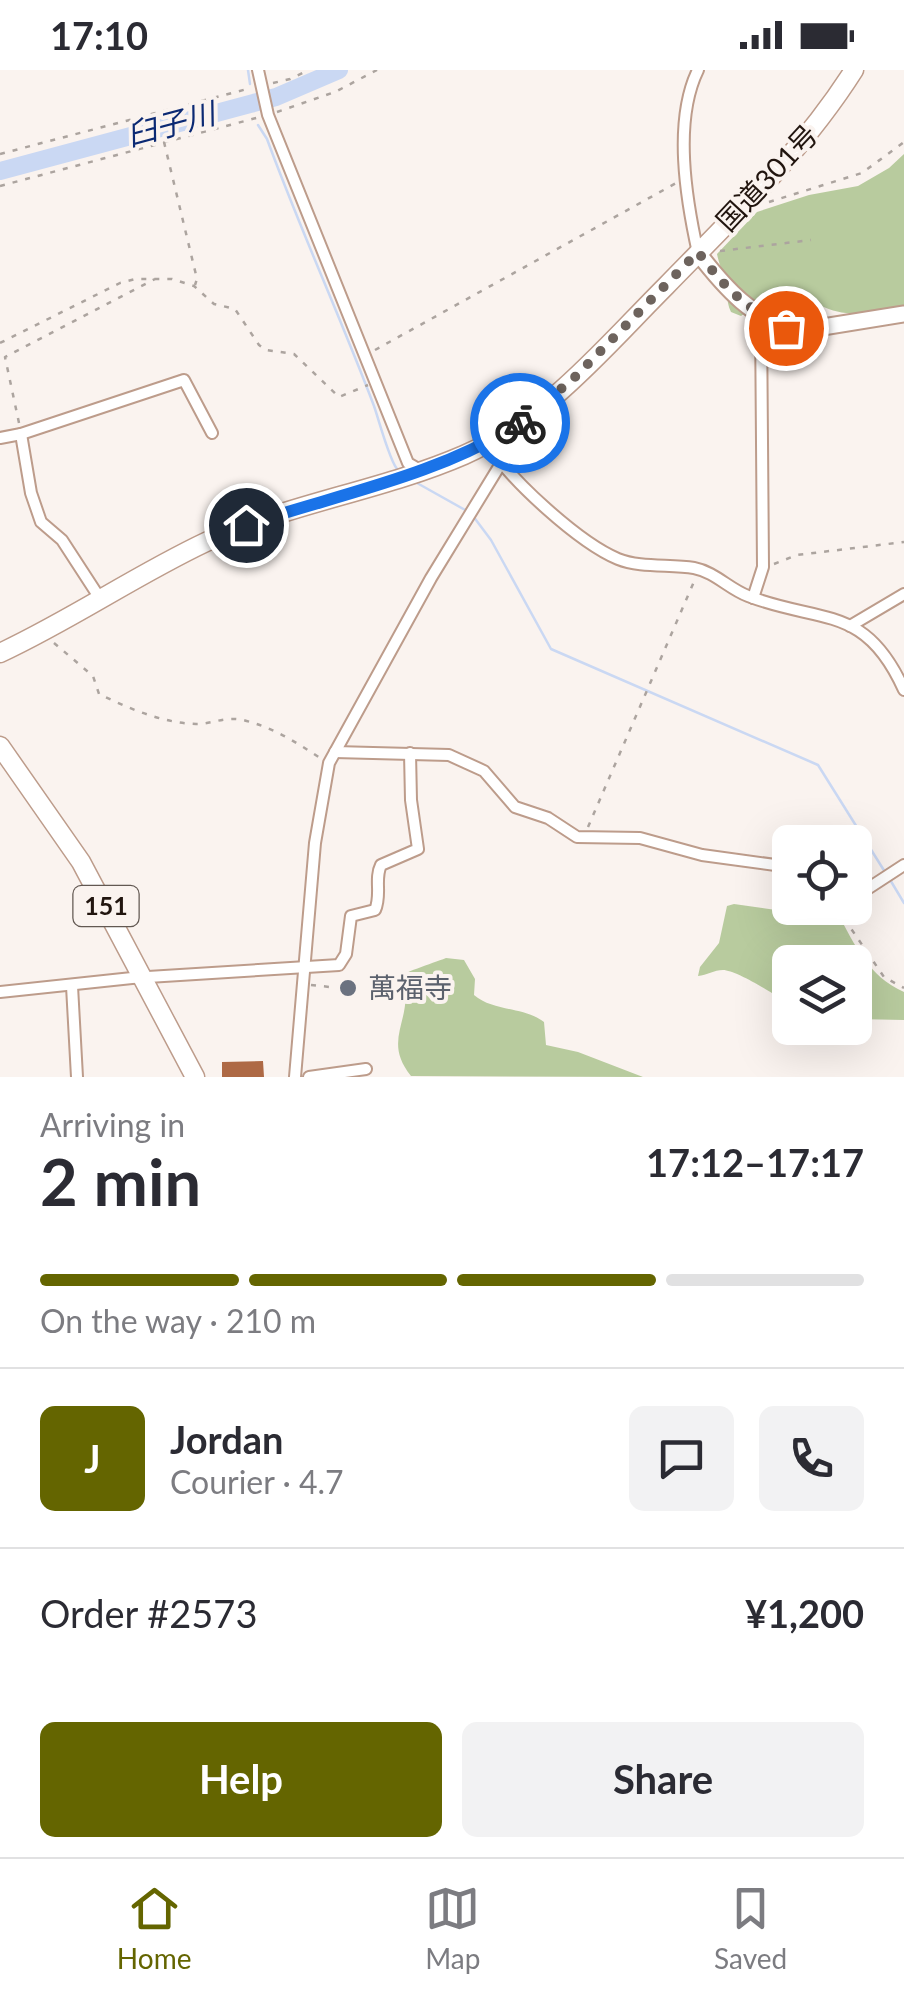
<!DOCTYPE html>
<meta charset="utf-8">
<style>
body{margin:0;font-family:Lato,"Noto Sans JP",sans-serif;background:#f2f2f3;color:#2b2b33;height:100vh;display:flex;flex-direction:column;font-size:38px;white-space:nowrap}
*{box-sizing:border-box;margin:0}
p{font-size:32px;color:#7c7c81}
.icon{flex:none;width:55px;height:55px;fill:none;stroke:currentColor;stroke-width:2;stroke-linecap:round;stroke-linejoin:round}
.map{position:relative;height:1007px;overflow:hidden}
.sheet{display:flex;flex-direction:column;background:#fff;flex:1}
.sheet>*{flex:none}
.buttons{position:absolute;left:772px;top:755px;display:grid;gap:20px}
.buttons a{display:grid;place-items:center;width:100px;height:100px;border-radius:15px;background:#fff;box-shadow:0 10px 40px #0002;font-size:50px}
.pin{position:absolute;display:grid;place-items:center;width:85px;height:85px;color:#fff;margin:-42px;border:5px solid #fff;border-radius:50%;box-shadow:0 2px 10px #0007}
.courier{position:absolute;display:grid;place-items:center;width:100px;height:100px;margin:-50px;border:8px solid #1a73e8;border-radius:50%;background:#fff;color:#222;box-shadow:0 2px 12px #0007}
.head em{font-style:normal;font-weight:700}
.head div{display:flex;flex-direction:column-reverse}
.head{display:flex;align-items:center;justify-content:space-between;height:170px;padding:0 40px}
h1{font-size:65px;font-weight:700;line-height:75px}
.bar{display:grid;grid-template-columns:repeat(4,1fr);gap:15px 10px;align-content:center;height:120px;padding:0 40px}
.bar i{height:12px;border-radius:8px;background:#e1e1e2}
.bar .active{background:#646500}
.bar p{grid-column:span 4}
.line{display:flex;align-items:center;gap:25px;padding:0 40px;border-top:2px solid #e1e1e2}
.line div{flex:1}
.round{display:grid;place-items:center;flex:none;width:105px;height:105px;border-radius:15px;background:#f2f2f3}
.action{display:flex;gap:20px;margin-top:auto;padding:20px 40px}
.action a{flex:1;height:115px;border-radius:15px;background:#646500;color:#fff;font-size:40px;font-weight:700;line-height:115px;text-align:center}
.action a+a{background:#f2f2f3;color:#2b2b33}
.status{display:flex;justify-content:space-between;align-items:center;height:70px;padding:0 50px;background:#fff;direction:ltr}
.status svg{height:28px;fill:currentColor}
.tabs{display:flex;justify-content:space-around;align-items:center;height:140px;border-top:2px solid #e1e1e2;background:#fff;font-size:28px;color:#7c7c81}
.tabs a{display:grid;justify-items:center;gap:5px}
.tabs .active{color:#646500}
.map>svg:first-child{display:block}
</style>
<div class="status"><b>17:10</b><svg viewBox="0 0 49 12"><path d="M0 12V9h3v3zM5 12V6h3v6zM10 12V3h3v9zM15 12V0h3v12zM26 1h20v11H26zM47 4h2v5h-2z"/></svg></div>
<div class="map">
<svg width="904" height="1007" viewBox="0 0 904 1007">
<rect width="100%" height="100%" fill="#faf3ef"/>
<!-- green -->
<g fill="#b8cb9e">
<path d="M904,84V235C875,242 848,250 820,235L781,245L754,236L741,246L731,242C725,230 729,220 725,209C722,200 719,194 717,184L757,142L809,125L858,116L889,98Z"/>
<path d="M734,834L797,843C808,836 826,834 837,842C855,875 868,906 904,922V950L855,949V892H790V936C779,926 736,900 723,900C714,900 707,905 698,906L700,897L719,873L727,836Z"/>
<path d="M446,888L464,890L475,909L474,925C494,942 523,936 544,952L546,975L578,982L643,1007L411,1006C383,971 410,953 405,917L392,911C403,902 431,894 446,888Z"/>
</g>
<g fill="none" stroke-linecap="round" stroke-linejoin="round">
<!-- stream -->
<g stroke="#cad8f3" stroke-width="2.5">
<path d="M248,0L250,14"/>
<path d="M253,25L254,41"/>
<path d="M258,55L267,69C300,159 340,246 374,336C379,350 390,393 398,400"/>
<path d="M417,413L467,441"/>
<path d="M473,446L491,470L551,579L818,695L885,802"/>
<path d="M889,808L904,833"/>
</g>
<!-- river -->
<path stroke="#cad8f3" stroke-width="18" d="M0,101L276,27L339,0"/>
</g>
<!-- building -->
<path fill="#ae6945" d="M263,991L264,1007H222V992Z"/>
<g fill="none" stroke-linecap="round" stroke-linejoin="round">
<!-- street casing -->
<g stroke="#bd9c8b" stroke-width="14">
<g id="street">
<path d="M258,0L268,45L408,393L420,400"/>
<path d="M698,183C686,129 673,51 698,0"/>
<path d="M21,364L31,423L41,452L62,470L101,530"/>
<path d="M0,368L21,364L184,310L212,363"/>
<path d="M488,373C508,409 580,473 618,489C640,498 671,494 694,498C715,502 729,519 748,526C820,554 865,533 904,620"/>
<path d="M753,528L763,497L761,246"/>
<path d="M850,556L904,524"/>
<path d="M335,682L449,685L484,701L515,737L548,748L577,767L640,768L702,785L790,797"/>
<path d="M855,827L904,795"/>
<path d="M72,916L77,1007"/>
<path d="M0,922L132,908L339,895L346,884L351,846L375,840C382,825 374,809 381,795L418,779L411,730L410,683"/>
<path d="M295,1007L315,773L329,693L431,508L500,395"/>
<path d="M309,1007L366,999"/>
</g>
</g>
<!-- primary casing -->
<g stroke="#bd9c8b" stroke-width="19">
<path id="primary" d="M698,183C725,218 753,250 798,261L904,244"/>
</g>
<!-- highway casing -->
<g stroke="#bd9c8b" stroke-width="21">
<g id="highway">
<path d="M0,583C71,550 136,505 206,472C289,433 381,421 464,385C546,349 604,278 666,216C733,147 802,82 854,0"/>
<path d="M0,676L81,792L195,1007"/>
</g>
</g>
<!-- path -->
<g stroke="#aca49f" stroke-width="2.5" stroke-dasharray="5 8" stroke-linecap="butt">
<path d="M273,13L290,9L309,0"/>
<path d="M277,42L335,22L377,0"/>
<path d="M164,72L197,209L195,215"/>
<path d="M0,84L251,18"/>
<path d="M0,116L260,47"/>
<path d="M769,132L862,103L904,72"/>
<path d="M720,181L811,170"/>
<path d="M0,273L120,213L135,209H172L194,216L214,234L235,239L259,275L266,280L294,284L339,327L368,315"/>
<path d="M375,280L678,112"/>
<path d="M19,353L5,287L155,209"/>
<path d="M774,494L797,485L904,472"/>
<path d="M54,573L93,606L99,624C128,638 162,653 196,654C212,654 226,646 243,650C272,657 296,672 320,688"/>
<path d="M588,757L696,507"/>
<path d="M837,838L884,907L904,918"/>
<path d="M311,915L330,917"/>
</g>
<!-- street -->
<use href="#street" stroke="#fff" stroke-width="10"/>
<!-- primary -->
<use href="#primary" stroke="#fff" stroke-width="15"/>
<!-- highway -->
<use href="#highway" stroke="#fff" stroke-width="18"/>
</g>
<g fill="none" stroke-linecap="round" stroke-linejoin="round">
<!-- done -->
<path stroke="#6d635d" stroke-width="10" stroke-dasharray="0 18" d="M520,353L574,308L698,182C725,218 745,238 786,258"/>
<!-- route -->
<path stroke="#1a73e8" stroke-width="12" d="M246,455C339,424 437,406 520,353"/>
</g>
<!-- markers -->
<circle fill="#6b7280" stroke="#faf3ef" stroke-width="4" cx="348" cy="918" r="10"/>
<g text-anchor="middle" stroke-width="8" stroke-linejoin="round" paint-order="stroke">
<!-- shield labels -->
<rect fill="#faf3ef" stroke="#625852" stroke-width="2.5" x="73.5" y="816" width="65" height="40" rx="8"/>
<g font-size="25" font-weight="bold" fill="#21150f">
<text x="106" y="845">151</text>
</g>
<!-- street labels -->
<g font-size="28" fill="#21150f" stroke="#faf3ef">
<text transform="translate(767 108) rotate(-47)" y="10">国道301号</text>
</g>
<!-- worship labels -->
<g font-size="28" fill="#5b616d" stroke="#faf3ef" text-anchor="start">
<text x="368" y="928">萬福寺</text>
</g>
<!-- water labels -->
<g font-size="30" font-style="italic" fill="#0b2973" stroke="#faf3ef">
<text transform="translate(171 55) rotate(-15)" y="10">臼子川</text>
</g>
</g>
</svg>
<div class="buttons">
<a><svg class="icon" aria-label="locate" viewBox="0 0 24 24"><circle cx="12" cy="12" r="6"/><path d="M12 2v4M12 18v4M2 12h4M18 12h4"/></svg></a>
<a><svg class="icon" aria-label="layers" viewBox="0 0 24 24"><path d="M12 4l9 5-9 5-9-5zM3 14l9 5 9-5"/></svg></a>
</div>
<div class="pin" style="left:786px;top:258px;background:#ea580c"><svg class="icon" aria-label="bag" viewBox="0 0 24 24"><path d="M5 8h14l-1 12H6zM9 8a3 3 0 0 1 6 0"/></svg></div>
<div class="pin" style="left:246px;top:455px;background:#1f2937"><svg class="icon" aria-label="home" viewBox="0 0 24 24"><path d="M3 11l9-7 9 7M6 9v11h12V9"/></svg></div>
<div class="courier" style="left:520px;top:353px"><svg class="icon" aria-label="bike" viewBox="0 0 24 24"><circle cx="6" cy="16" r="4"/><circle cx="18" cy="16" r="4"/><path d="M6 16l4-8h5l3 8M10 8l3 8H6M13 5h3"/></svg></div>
</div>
<section class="sheet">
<div class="head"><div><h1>2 min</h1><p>Arriving in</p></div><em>17:12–17:17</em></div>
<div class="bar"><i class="active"></i><i class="active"></i><i class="active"></i><i></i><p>On the way · 210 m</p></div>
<div class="line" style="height:180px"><b class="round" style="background:#646500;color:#fff">J</b><div><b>Jordan</b><p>Courier · 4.7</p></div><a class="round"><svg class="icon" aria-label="chat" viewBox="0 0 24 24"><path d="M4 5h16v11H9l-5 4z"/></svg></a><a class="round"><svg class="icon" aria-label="phone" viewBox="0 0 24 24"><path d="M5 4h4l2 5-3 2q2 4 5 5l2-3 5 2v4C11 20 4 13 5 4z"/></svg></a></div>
<div class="line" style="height:130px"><div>Order #2573</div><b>¥1,200</b></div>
<div class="action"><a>Help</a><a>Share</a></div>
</section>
<nav class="tabs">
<a class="active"><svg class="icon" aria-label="home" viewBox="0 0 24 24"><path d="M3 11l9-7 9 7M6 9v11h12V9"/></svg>Home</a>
<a><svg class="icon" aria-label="map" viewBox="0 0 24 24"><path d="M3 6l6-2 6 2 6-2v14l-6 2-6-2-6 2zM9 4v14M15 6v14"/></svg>Map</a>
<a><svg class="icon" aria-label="saved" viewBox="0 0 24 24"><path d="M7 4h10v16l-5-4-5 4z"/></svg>Saved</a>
</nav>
